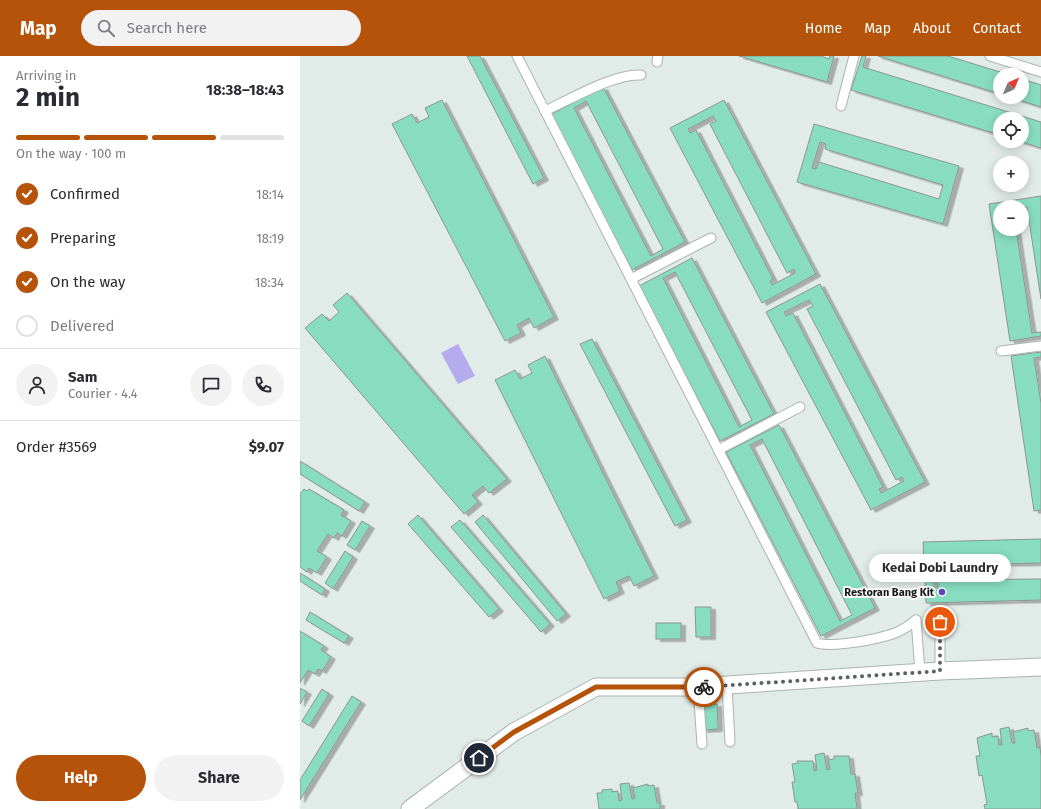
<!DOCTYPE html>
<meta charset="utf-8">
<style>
body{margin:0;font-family:"Fira Sans",sans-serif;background:#f2f2f3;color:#2b2b33;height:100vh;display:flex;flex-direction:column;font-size:15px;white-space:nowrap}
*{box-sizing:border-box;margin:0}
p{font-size:13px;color:#7c7c81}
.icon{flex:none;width:22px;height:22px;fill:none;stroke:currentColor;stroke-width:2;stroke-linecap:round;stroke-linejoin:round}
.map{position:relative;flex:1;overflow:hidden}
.sheet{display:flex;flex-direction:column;background:#fff;width:300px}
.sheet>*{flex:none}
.needle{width:26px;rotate:44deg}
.fabs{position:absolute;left:693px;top:12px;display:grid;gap:8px}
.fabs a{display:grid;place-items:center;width:36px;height:36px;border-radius:50%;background:#fff;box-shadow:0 2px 10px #0003;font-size:20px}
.pin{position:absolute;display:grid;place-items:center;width:34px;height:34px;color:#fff;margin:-17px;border:2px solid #fff;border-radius:50%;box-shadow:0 1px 4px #0007}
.courier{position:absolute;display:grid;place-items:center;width:40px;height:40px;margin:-20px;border:3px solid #b45309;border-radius:50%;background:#fff;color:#222;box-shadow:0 1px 5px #0007}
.bubble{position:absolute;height:28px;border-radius:14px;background:#fff;box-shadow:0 2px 10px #0003;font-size:13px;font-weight:700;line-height:28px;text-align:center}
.headline em{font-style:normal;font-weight:700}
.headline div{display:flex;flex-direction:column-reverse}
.headline{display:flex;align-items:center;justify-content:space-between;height:68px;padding:0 16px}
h1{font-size:26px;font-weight:700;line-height:30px}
.bar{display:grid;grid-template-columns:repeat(4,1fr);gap:6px 4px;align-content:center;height:48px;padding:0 16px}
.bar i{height:5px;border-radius:3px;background:#e1e1e2}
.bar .active{background:#b45309}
.bar p{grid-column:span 4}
.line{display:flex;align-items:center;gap:10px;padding:0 16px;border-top:1px solid #e1e1e2}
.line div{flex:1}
.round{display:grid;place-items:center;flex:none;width:42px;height:42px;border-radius:21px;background:#f2f2f3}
ol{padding:0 16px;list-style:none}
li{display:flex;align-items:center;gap:12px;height:44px}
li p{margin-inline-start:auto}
li .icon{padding:4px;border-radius:50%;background:#b45309;color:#fff;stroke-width:4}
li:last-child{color:#7c7c81}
li i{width:22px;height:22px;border:2px solid #e1e1e2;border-radius:50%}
.action{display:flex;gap:8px;margin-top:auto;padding:8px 16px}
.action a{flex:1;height:46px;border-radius:24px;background:#b45309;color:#fff;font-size:16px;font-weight:700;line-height:46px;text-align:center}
.action a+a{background:#f2f2f3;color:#2b2b33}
header{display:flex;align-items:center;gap:24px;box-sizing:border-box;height:56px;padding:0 20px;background:#b45309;color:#fff}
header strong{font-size:19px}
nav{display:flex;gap:22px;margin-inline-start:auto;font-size:14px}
.search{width:280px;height:36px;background:#f2f2f3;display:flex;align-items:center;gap:10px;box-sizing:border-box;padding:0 14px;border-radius:22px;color:#7c7c81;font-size:15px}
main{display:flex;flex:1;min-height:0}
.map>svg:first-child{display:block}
</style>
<header>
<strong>Map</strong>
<div class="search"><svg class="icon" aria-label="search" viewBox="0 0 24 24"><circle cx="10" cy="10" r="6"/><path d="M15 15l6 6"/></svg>Search here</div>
<nav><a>Home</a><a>Map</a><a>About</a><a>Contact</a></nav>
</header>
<main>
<section class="sheet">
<div class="headline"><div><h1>2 min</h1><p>Arriving in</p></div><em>18:38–18:43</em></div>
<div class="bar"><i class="active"></i><i class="active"></i><i class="active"></i><i></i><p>On the way · 100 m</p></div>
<ol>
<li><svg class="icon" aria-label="check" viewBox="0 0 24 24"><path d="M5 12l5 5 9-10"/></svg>Confirmed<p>18:14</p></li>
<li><svg class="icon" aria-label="check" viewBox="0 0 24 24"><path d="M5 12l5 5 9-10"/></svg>Preparing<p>18:19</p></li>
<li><svg class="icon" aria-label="check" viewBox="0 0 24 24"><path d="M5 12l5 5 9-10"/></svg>On the way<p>18:34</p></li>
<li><i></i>Delivered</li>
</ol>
<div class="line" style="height:72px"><a class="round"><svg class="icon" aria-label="person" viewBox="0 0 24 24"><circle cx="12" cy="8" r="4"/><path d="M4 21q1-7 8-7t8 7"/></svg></a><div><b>Sam</b><p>Courier · 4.4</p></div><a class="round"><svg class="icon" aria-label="chat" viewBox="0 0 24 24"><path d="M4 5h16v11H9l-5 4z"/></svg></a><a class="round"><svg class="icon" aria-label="phone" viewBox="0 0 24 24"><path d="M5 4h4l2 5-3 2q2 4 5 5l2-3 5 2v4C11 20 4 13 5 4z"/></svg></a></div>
<div class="line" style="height:52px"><div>Order #3569</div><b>$9.07</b></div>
<div class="action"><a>Help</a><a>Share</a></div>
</section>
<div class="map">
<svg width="741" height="753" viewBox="0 0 741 753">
<defs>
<filter id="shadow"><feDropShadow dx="4.5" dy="2.5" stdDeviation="0" flood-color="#0004"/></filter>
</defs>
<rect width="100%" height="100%" fill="#e1ebe7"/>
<!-- water -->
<path fill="#b5aced" d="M158,288L175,320L158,328L141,297Z"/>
<!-- building -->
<g fill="#88ddc0" stroke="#8d9692" fill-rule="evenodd" filter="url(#shadow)">
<path d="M167,0H180L244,122L233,128Z"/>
<path d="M439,0H521L529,3L530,0H534L527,26Z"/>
<path d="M562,0H566L563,11L741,66V92L719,85H722V63H700V79L551,34Z"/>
<path d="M578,0H648L710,19H700V38Z"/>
<path d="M722,23L741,29V51L710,41H722Z"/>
<path d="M303,31L385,186L332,214L250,59ZM286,45L363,193L351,200L274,52Z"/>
<path d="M142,44L254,261L234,272L229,262L217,269L221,277L205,285L92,68L112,58L117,67L129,61L125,52Z"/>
<path d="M424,44L516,218L462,247L370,72ZM413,60L416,65L410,68L487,217L494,213L495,217L472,229L470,225L473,223L396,74L390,77L388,73Z"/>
<path d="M514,68L659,110L643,168L497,126ZM520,86L526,88L525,93L643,129L639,143L519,106L516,113L512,112Z"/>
<path d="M741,140V243L727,151H700V173H716L732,277L741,276V280L710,285L689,148Z"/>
<path d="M392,202L474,358L420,385L339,230ZM375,216L452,364L439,371L363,222Z"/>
<path d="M520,228L625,426L571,454L466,256ZM509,244L513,250L507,253L596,424L602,421L604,425L581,437L579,433L583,431L493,257L486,260L484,256Z"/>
<path d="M47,237L207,423L189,437L183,430L172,439L178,446L164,458L5,272L22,258L29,265L39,256L33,249Z"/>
<path d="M292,283L387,464L375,470L280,288Z"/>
<path d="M741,296V301L734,302L741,347V454L734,455L711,300Z"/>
<path d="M245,300L354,520L334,530L329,520L316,526L320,535L304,543L195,324L215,314L220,323L232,317L228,309Z"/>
<path d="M479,369L575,552L521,580L426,396ZM462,383L552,559L540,565L450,389Z"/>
<path d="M0,405L65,446L59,455L0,418Z"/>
<path d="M4,433L7,435L9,433L44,454L41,459L51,465L42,480L37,477L34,482L28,478L17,495L27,501L17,517L9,512L7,516L0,511V438Z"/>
<path d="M118,459L199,553L189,561L108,468Z"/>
<path d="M183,459L266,558L257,565L175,466Z"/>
<path d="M160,464L250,568L241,576L151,471Z"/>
<path d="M62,465L70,470L55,494L47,489Z"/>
<path d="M741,483V507L641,509V503H633L634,531H638V524L741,523V544L626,547L623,486Z"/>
<path d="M45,495L53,501L33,533L25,527Z"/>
<path d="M0,517L25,533L22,539L0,525Z"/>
<path d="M395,551H411V581H396Z"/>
<path d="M10,556L49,580L44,587L6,564Z"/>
<rect x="356" y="567" width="25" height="16"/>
<path d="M0,575L24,590L21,594L31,601L22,615L18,613L15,618L8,614L0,627Z"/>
<path d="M0,632L7,636L0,648Z"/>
<path d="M22,633L29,638L9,670L2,665Z"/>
<path d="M52,640L61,646L0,744V724Z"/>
<path d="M417,648L418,673L403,674L402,649Z"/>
<path d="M709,671L712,687H715L713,676L728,672V675L734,674L737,692L740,691L741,700V753H685L684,749L687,748L682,719L679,720L676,700H680L677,682L692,677V681L698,680L699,689H702L700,673Z"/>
<path d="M524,697L527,714L530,713L528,704L534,703V700H549L551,718H555L558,737H555L557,753H498L497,746H495L492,726H495L492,708L498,707L497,705H513L514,715L517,714L515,699Z"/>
<path d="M329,727L332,743L335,742L333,732L348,728V730L354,729L357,747H360V753H299L297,737H302V734L312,733V736L318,735L319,745L322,744L320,728Z"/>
</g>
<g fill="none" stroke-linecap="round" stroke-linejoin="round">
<!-- service casing -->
<g stroke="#aab4b0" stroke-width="11">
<g id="service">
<path d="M217,0L517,587C533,592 579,583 595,577C603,574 610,569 616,564"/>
<path d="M690,0L741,16"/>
<path d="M357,6L358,0"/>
<path d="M541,50L554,0"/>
<path d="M245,55C271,43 315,17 341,19"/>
<path d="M331,223L411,182"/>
<path d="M701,295L741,290"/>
<path d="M418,394L500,351"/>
<path d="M616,564L620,616"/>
<path d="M640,566V615"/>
<path d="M427,629L430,686"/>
<path d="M398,631L402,688"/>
</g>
</g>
<!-- minor casing -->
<g stroke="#aab4b0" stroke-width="19">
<path id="minor" d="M110,753L214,676L296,631H398L640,615L741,611"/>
</g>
<!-- service -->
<use href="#service" stroke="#fff" stroke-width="9"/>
<!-- minor -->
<use href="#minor" stroke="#fff" stroke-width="17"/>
</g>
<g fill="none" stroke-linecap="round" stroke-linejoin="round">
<!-- done -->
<path stroke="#5c6260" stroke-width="4" stroke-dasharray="0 7.2" d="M404,631L640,615V566"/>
<!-- route -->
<path stroke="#b45309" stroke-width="5" d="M179,702L214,676L296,631H404"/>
</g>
<!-- markers -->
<circle fill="#6342bb" stroke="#fff" stroke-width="1.5" cx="642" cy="536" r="4"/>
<g text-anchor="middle" stroke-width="4" stroke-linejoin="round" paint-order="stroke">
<!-- poi labels -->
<g font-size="11" font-weight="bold" fill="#141817" stroke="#fff" text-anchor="end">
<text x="634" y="540">Restoran Bang Kit</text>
</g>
</g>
</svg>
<div class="fabs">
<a><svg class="needle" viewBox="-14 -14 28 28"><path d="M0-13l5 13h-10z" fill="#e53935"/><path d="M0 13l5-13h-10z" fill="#7c7c81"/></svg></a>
<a><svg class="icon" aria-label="locate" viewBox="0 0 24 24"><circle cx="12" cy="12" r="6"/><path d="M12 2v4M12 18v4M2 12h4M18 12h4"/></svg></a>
<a>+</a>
<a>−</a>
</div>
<div class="pin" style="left:640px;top:566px;background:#ea580c"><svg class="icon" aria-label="bag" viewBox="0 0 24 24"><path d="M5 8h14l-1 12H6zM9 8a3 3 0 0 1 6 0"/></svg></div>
<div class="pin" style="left:179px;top:702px;background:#1f2937"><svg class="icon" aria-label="home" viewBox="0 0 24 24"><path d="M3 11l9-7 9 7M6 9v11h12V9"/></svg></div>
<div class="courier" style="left:404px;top:631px"><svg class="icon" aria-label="bike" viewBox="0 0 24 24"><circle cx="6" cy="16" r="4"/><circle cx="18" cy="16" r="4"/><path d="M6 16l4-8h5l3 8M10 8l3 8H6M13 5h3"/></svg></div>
<div class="bubble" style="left:569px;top:498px;width:142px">Kedai Dobi Laundry</div>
</div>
</main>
